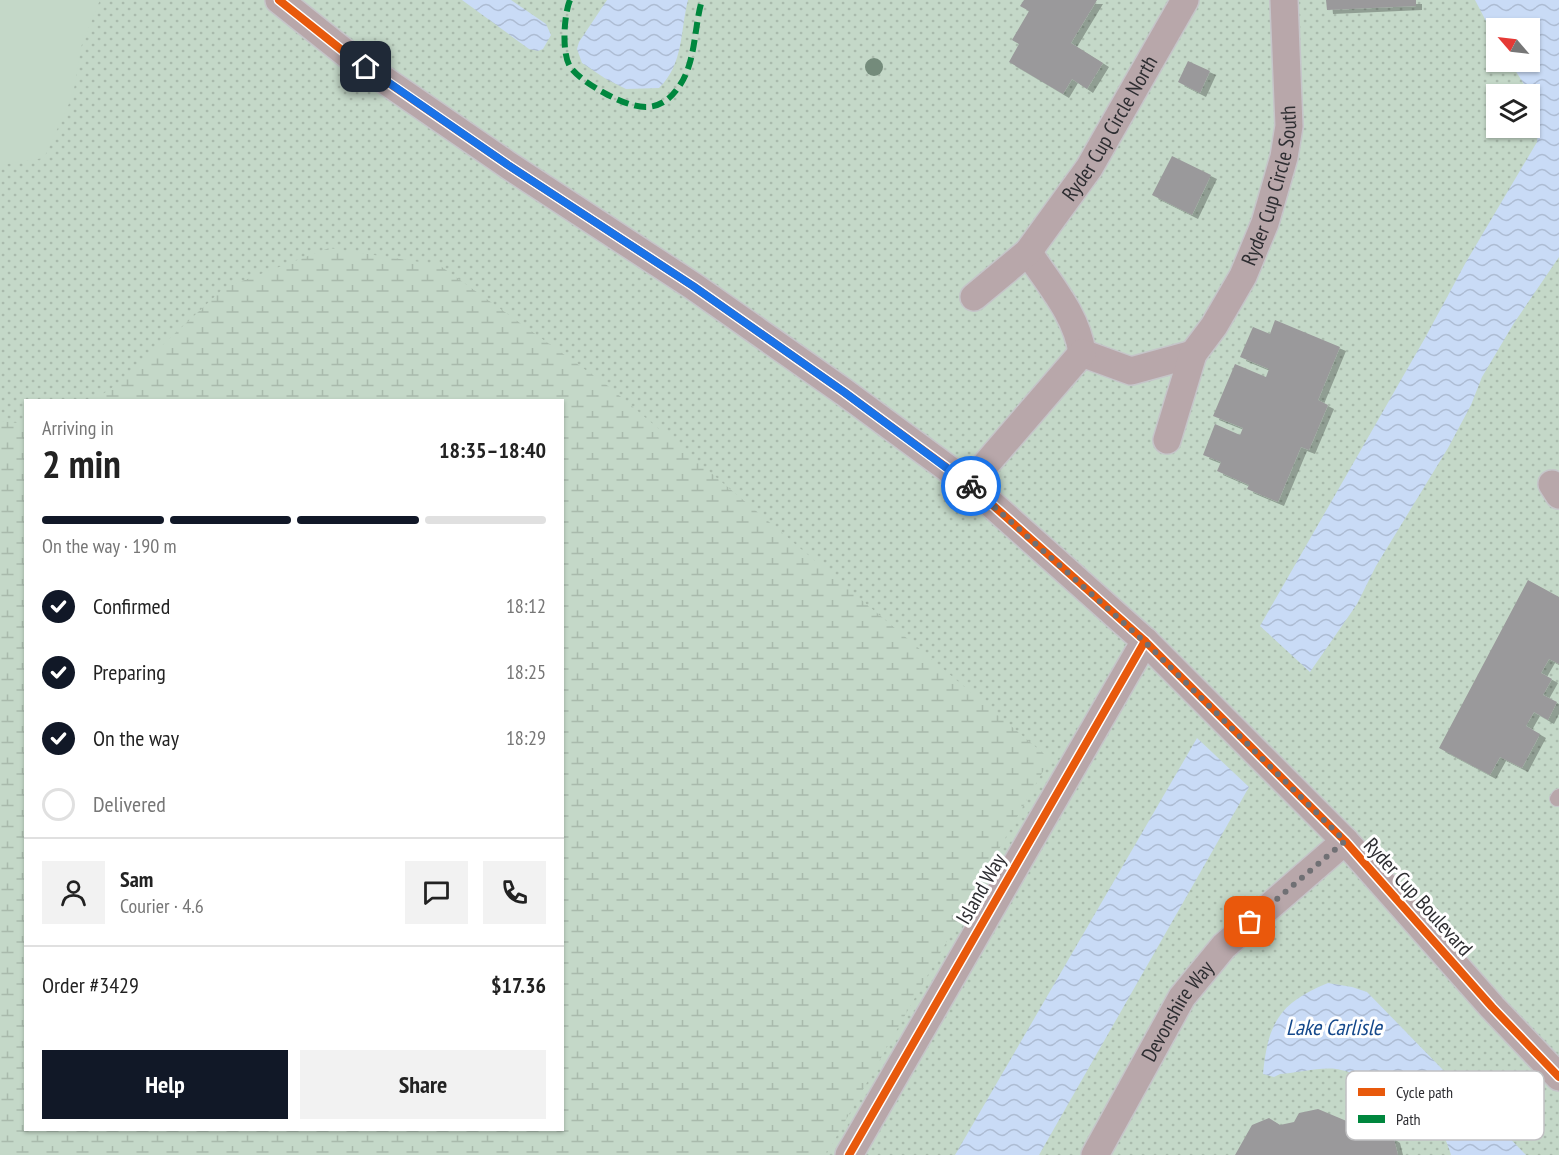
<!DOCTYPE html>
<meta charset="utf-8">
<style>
body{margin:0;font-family:"PT Sans Narrow",sans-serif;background:#f2f2f2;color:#222;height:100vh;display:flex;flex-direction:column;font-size:22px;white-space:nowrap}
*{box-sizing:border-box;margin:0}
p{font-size:20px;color:#767676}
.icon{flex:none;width:33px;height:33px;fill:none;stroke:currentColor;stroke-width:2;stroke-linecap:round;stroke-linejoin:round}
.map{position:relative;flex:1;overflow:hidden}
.side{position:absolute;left:24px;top:399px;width:540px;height:732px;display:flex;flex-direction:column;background:#fff;border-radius:0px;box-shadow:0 2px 4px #0004}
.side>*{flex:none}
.needle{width:39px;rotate:298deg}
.fabs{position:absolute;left:1486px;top:18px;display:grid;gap:12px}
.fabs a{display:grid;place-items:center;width:54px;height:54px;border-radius:0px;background:#fff;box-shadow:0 2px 4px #0004;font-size:30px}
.pin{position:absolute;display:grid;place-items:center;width:51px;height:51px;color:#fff;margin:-26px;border-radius:12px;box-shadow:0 3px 9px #0006}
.courier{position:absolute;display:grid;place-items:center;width:60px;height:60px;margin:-30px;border:4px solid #1a73e8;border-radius:50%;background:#fff;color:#222;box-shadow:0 2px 8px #0007}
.overview em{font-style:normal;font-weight:800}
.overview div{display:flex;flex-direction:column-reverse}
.overview{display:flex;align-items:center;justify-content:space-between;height:102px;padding:0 18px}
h1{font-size:39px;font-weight:800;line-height:45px}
.bar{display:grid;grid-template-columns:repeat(4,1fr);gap:9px 6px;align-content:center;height:72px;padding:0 18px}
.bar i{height:8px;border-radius:4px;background:#e0e0e0}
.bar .selected{background:#111827}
.bar p{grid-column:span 4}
.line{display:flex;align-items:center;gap:15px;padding:0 18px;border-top:2px solid #e0e0e0}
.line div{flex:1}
.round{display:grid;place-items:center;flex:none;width:63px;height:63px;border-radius:0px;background:#f2f2f2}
ol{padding:0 18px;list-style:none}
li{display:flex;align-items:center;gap:18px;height:66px}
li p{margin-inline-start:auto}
li .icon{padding:6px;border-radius:50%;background:#111827;color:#fff;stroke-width:4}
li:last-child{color:#767676}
li i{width:33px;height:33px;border:3px solid #e0e0e0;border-radius:50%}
.cta{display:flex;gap:12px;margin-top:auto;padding:12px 18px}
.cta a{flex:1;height:69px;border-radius:0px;background:#111827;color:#fff;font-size:24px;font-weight:800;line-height:69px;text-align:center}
.cta a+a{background:#f2f2f2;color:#222}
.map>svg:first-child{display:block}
</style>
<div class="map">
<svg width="1559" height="1155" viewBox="0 0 1559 1155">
<defs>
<pattern id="grass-dots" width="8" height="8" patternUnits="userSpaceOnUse" patternTransform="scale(1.5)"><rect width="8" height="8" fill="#c4d8c8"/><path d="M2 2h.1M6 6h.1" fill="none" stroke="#a9baac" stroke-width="1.8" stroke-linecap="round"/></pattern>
<pattern id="wetland-marsh" width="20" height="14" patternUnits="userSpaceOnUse" patternTransform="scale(1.5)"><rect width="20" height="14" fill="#c4d8c8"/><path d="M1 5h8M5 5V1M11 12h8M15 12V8" fill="none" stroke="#a9baac"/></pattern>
<pattern id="water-waves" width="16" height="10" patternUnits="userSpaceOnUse" patternTransform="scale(1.5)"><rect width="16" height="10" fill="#c9dbf6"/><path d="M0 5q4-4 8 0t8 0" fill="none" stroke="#adbcd3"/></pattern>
<filter id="shadow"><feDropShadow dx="6" dy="4" stdDeviation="0" flood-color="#0004"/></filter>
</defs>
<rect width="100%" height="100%" fill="#eaeaf0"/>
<!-- grass -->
<path fill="url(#grass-dots)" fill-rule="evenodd" d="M0,0H1559V1155H0ZM1497,28H1530V62H1497ZM1497,94H1530V128H1497ZM26,400H562V1130H26Z"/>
<!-- wetland -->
<path fill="url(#wetland-marsh)" d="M329,248L439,265L608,386L1050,759L826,1155H0V421L26,424V1130H562V400H94L129,376L224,288Z"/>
<!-- park -->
<path fill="#c4d8c8" d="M0,0H100L81,47L73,95L44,158L0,165Z"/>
<!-- water -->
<g fill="url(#water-waves)">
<path d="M462,0H511L546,24L551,35L543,49L538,51L529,49Z"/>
<path d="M607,0H688C680,31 684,64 659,88L626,89L606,79L582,63L577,49L579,42Z"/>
<path d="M1475,0H1559V257L1514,323L1482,377L1471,405L1448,448L1376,566L1357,604L1310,672L1260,626L1425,338L1466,262L1537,142L1539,117L1530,94L1510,62H1530V28H1497V42Z"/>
<path d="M1197,738L1249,787L1039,1155H955Z"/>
<path d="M1328,983L1352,987L1367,992L1526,1155H1451C1448,1144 1442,1131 1435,1122C1420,1103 1360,1072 1336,1069C1319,1067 1298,1073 1280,1074L1274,1077L1263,1074C1268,1023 1279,1003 1328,983Z"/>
</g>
<!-- building -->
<g fill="#9a999b" filter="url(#shadow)">
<path d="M1024,0H1097L1071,43L1103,63L1087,89L1072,79L1063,94L1009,62L1019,44L1012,40L1029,11L1020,6Z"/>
<path d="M1326,0H1416V6L1327,10Z"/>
<path d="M1188,61L1210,71L1200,93L1178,82Z"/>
<path d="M1172,156L1211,175L1192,215L1152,195Z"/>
<path d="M1275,320L1340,347L1318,400L1328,405L1309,450L1301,447L1278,502L1247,489L1249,485L1217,471L1221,462L1203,455L1215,424L1240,435L1243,428L1213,416L1235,364L1266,377L1269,369L1240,357L1253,327L1270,334Z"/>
<path d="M1528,580L1559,597V664L1549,659L1541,673L1552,679L1543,695L1557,702L1548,720L1534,712L1526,726L1540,734L1522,768L1500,757L1490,775L1439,748Z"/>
<path d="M1318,1109L1356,1125L1364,1121L1367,1130L1379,1129L1394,1139L1398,1155H1235L1252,1125L1269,1118L1280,1125L1294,1122L1299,1113Z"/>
</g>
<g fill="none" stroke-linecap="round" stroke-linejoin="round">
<!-- service casing -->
<g stroke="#c5c5c9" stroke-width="16">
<path id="service" d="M1557,799L1559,796"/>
</g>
<!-- minor casing -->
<g stroke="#c5c5c9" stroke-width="30">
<g id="minor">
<path d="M279,0L348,55L508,165L693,286L844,392L969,484L1145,641L1345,841L1492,1007L1559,1077"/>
<path d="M1028,252C1049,284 1077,315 1082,353"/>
<path id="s1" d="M974,297L1028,252L1089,168L1185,0"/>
<path d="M1082,353L1131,371L1193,354"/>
<path id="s2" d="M1167,440L1193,354L1214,326L1243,276L1265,223L1284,157L1289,126L1284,0"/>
<path d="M969,484L1082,353"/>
<path d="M1552,484L1559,495"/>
<path d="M849,1155L1145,641"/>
<path id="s3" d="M1095,1155L1182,997L1224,946L1345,841"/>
</g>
</g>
<!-- service -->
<use href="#service" stroke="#b8a7aa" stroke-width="14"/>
<!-- minor -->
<use href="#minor" stroke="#b8a7aa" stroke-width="27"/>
<!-- quiet -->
<path stroke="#00873e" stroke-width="6" stroke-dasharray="12 6" stroke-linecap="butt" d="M570,0C564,14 561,55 571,68C580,79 595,88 608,95C636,109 660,116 680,85C696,61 694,27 702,0"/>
<!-- cycleway casing -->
<g stroke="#fff" stroke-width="11">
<g id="cycleway">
<path d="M279,0L348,55L508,165L693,286L844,392L969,484L1145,641L1345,841L1492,1007L1559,1077"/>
<path d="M849,1155L1145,641"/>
</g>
</g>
<!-- cycleway -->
<use href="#cycleway" stroke="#e8590c" stroke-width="8"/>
</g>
<!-- trees -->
<circle fill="#748b7b" cx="874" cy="67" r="9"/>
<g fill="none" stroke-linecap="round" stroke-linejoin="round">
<!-- done -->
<path stroke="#707074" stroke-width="6" stroke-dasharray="0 10.8" d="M971,486L1145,642L1345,841L1250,922"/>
<!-- route -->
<path stroke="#1a73e8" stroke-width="8" d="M366,67L508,165L693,286L844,392L971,486"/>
</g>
<g text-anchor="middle" stroke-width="6" stroke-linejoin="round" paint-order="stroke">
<!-- street labels -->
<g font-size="21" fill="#2e2e32" stroke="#fff">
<text dy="7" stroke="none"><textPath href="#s1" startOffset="219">Ryder Cup Circle North</textPath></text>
<text dy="7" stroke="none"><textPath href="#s2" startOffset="278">Ryder Cup Circle South</textPath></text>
<text transform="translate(981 889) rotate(-60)" y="7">Island Way</text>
<text transform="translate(1418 897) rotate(48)" y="7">Ryder Cup Boulevard</text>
<text dy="7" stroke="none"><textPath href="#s3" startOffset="166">Devonshire Way</textPath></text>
</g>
<!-- water labels -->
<g font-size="22" font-style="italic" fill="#14488b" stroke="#fff">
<text x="1334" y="1035">Lake Carlisle</text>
</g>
</g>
<!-- legend -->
<rect x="1346" y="1071" width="198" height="69" rx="9" fill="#fff" stroke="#c0c0c2" stroke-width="1.5"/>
<rect x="1358" y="1088" width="27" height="8" fill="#e8590c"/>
<rect x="1358" y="1115" width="27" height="8" fill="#00873e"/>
<g font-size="16" fill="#2e2e32">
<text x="1396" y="1098">Cycle path</text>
<text x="1396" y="1125">Path</text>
</g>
</svg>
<div class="fabs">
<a><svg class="needle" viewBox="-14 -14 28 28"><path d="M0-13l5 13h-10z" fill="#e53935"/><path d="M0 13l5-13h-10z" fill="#767676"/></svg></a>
<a><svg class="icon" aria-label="layers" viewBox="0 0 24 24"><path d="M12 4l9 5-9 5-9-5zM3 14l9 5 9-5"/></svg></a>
</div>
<div class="pin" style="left:1250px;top:922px;background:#ea580c"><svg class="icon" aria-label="bag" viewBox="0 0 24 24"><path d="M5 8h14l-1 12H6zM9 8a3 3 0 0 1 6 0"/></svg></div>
<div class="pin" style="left:366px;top:67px;background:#1f2937"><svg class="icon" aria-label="home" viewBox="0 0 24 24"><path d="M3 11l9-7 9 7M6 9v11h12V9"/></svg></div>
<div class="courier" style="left:971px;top:486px"><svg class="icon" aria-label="bike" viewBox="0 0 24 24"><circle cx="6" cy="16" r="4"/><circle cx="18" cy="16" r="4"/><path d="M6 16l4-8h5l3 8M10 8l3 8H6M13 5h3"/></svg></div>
<section class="side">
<div class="overview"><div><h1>2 min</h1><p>Arriving in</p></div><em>18:35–18:40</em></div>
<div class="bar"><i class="selected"></i><i class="selected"></i><i class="selected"></i><i></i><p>On the way · 190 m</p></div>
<ol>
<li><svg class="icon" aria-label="check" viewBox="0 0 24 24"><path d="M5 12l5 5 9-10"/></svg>Confirmed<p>18:12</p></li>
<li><svg class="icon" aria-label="check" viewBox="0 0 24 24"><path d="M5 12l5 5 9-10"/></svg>Preparing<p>18:25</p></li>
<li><svg class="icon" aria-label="check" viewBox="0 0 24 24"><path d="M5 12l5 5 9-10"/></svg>On the way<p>18:29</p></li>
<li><i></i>Delivered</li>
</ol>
<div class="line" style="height:108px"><a class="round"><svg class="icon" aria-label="person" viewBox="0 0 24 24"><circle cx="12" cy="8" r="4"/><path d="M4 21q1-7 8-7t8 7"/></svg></a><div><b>Sam</b><p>Courier · 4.6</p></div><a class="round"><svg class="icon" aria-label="chat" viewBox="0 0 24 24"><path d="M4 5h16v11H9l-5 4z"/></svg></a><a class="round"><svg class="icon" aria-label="phone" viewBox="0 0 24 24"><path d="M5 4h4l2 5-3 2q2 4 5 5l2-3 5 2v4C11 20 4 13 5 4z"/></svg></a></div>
<div class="line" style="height:78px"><div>Order #3429</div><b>$17.36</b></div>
<div class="cta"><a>Help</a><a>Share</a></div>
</section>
</div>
